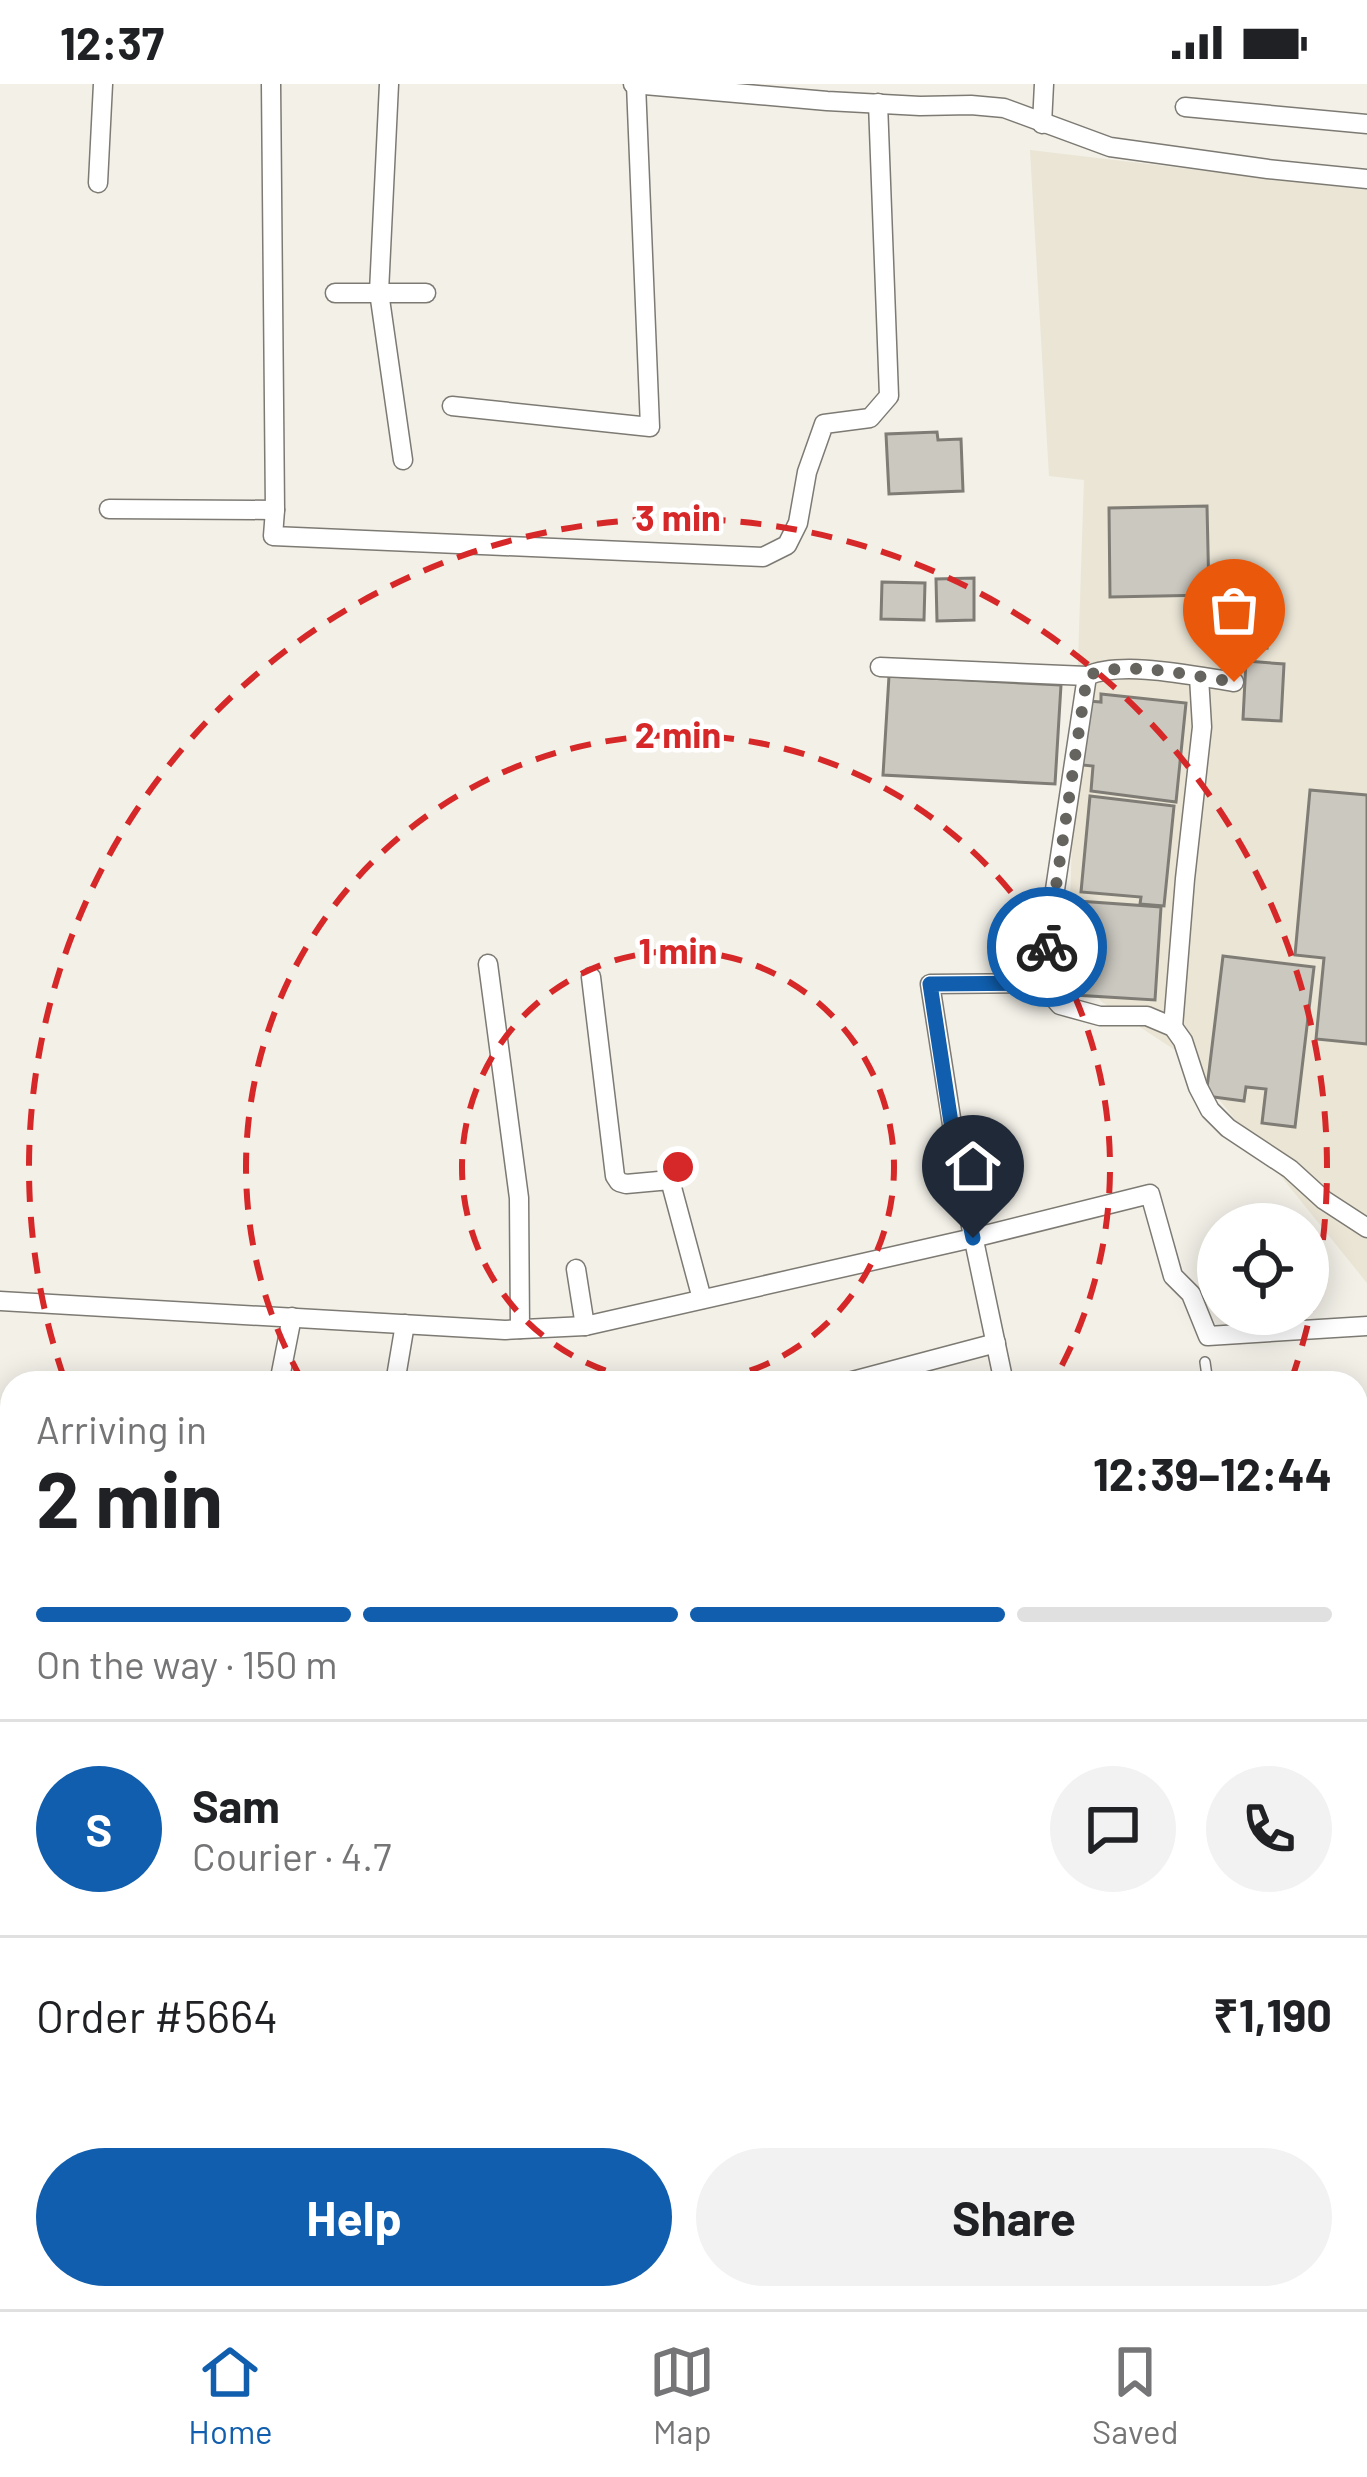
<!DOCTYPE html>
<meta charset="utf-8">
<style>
body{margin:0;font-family:Barlow,sans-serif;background:#f2f2f2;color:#202124;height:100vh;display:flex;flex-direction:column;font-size:45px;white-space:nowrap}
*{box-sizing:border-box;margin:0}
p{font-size:39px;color:#757577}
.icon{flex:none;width:66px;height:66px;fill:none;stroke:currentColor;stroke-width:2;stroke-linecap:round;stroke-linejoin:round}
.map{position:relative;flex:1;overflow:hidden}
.panel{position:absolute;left:0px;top:1287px;width:1368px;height:939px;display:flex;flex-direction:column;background:#fff;border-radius:36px 36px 0 0;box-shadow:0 6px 30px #0003}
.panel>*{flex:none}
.tools{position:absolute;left:1197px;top:1119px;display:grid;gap:24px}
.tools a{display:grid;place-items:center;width:132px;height:132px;border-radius:50%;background:#fff;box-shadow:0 6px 30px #0003;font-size:60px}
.pin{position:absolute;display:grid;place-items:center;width:102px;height:102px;color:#fff;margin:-123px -51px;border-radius:50% 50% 50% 0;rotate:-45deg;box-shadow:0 0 12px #0007}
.pin .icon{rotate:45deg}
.courier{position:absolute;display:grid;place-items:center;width:120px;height:120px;margin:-60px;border:9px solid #105ead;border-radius:50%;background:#fff;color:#222;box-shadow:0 3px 15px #0007}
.headline em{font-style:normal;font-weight:700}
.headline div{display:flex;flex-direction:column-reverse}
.headline{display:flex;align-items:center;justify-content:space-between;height:204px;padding:0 36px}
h1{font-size:78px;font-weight:700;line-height:90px}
.bar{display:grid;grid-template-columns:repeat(4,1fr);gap:18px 12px;align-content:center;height:144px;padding:0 36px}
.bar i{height:15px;border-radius:9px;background:#e0e0e0}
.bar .on{background:#105ead}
.bar p{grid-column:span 4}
.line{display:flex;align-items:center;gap:30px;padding:0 36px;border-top:3px solid #e0e0e0}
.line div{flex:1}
.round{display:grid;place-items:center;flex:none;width:126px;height:126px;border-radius:63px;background:#f2f2f2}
.button{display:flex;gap:24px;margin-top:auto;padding:24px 36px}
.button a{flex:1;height:138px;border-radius:72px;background:#105ead;color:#fff;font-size:48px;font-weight:700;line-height:138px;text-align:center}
.button a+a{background:#f2f2f2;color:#202124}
.status{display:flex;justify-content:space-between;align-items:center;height:84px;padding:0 60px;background:#fff;direction:ltr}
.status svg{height:33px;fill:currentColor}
.dock{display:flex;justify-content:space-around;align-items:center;height:168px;border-top:3px solid #e0e0e0;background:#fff;font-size:33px;color:#757577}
.dock a{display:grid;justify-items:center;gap:6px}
.dock .on{color:#105ead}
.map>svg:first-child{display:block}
</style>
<div class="status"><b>12:37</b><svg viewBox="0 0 49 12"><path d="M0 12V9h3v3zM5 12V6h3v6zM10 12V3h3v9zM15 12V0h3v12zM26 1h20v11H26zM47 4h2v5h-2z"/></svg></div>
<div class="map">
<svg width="1367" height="2225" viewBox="0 0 1367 2225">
<rect width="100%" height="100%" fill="#f2f0e7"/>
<!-- built -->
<path fill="#eae5d5" d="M1030,66L1367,106V1199L1184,972L1102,918L1068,880L1084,396L1049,392Z"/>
<!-- building -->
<g fill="#cac8bf" stroke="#7e7c75" stroke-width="3">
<path d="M937,348L938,356L961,355L963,407L889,410L886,350Z"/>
<path d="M1207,422L1209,511L1110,513L1109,424Z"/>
<path d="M974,494V536L937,537L936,495Z"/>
<path d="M882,498L925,499L924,536L881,535Z"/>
<path d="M1265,508L1267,564L1226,566L1223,510Z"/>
<path d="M1246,577L1284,580L1281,637L1243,635Z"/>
<path d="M889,592L1061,601L1055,700L883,691Z"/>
<path d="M1101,610L1186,619L1176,718L1091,707L1093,682L1082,681L1089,617L1101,618Z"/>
<path d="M1310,706L1367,711V960L1316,955L1324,874L1295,871Z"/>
<path d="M1090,712L1174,722L1164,822L1140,820L1141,813L1081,808Z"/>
<path d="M1064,816L1161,823L1155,916L1058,910Z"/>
<path d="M1223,872L1314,883L1295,1043L1262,1039L1266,1005L1246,1003L1244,1017L1206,1012Z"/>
</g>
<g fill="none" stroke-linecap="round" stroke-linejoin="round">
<!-- lane casing -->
<g stroke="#7d7a73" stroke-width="12">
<path id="lane" d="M1205,1278L1208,1299"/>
</g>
<!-- street casing -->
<g stroke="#7d7a73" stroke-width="21">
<g id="street">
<path d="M271,0L275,426L273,452L763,473L787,461L798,439L807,388L824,340L870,334L889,312L878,19"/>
<path d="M389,0L379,208L403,376"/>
<path d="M633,0L827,17L920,22L971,21L1004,24L1110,63L1268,85L1367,95"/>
<path d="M1185,23L1367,40"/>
<path d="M1042,40L1044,0"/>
<path d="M98,99L103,0"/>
<path d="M335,209H426"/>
<path d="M452,322L650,343L636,0"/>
<path d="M109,425L275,426"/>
<path d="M880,583L1087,592"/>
<path d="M1234,598C1194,592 1122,576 1087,592L1041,899L1060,921L1100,932H1147L1173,943L1183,957L1198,1003L1210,1026L1228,1044L1290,1085L1324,1116L1367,1144"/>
<path d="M488,880L519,1114L520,1245"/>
<path d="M591,893L615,1092L619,1098L626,1100L670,1096L702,1215"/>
<path d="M1173,943L1185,795L1202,643L1199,593"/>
<path d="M576,1185L585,1242"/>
<path d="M0,1217L505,1246L585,1242L973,1154L1150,1110L1173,1192L1191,1210L1208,1252L1367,1242"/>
<path d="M279,1299L292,1233"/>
<path d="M395,1299L405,1240"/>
<path d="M845,1299L996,1259"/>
<path d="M1004,1299L959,1085L930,900L1041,899"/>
<path d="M0,1464L12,1465"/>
<path d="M0,1528L12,1529"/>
<path d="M0,1707H12"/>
<path d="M0,1822H12"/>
<path d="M912,2214L914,2225"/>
<path d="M1276,2214L1278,2225"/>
<path d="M465,2225V2214"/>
<path d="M548,2225L549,2214"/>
<path d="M998,2225L1005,2214"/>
</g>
</g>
<!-- secondary casing -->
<g stroke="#7d7a73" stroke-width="30">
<g id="secondary">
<path d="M1356,1493L1367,1484"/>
<path d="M1356,1977L1367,1975"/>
<path d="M646,2225L648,2214"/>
</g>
</g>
<!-- primary casing -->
<g stroke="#7d7a73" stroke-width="33">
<g id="primary">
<path d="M0,2170L12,2174"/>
<path d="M0,2199L12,2204"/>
<path d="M37,2214L65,2225"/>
<path d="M116,2214L144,2225"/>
</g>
</g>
<!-- lane -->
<use href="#lane" stroke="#fff" stroke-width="9"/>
<!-- street -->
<use href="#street" stroke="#fff" stroke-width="18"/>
<!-- secondary -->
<use href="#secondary" stroke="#fff" stroke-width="27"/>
<!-- primary -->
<use href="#primary" stroke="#fff" stroke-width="30"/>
</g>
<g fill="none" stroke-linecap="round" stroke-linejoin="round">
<!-- done -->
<path stroke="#65645e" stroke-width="12" stroke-dasharray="0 21.6" d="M1047,863L1087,592C1122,575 1194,592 1234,598"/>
<!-- route -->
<path stroke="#105ead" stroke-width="15" d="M973,1154L958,1085L930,900L1041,899L1047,863"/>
</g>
<!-- distance rings -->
<g fill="none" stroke="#d62828" stroke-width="6" stroke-dasharray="21 15">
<path d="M676 1299A216 216 0 1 1 680 1299"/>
<path d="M302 1296A432 432 0 1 1 1054 1296"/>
<path d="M64 1294A649 649 0 1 1 1292 1294"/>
</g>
<circle cx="678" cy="1083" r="18" fill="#d62828" stroke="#fff" stroke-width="6"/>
<g font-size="36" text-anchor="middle" font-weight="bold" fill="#d62828" stroke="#fff" stroke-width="9" stroke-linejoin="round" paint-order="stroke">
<text x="678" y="447">3 min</text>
<text x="678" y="664">2 min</text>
<text x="678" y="880">1 min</text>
</g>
</svg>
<div class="tools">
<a><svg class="icon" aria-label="locate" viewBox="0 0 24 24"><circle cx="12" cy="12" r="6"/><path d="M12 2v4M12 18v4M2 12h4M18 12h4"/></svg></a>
</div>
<div class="pin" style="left:1234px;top:598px;background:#ea580c"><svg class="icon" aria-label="bag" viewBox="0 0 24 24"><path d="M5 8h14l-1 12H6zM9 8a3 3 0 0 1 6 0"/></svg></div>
<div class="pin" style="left:973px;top:1154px;background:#1f2937"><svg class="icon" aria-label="home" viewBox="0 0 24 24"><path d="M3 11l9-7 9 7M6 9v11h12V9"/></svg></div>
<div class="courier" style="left:1047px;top:863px"><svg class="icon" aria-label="bike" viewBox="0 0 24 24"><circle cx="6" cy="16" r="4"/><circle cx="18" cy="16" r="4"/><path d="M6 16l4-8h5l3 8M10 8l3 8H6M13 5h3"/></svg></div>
<section class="panel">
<div class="headline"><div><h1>2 min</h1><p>Arriving in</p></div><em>12:39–12:44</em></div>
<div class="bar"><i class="on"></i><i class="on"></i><i class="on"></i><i></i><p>On the way · 150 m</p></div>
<div class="line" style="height:216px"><b class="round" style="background:#105ead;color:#fff">S</b><div><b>Sam</b><p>Courier · 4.7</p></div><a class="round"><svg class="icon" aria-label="chat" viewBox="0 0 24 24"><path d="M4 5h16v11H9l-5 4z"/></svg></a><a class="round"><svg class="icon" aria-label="phone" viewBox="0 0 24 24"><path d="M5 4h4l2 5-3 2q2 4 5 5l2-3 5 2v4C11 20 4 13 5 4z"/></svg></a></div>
<div class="line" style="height:156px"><div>Order #5664</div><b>₹1,190</b></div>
<div class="button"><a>Help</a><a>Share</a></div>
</section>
</div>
<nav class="dock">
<a class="on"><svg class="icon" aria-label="home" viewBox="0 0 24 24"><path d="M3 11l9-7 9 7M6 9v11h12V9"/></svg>Home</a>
<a><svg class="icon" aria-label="map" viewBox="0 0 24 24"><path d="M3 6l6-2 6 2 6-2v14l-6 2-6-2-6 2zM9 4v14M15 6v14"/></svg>Map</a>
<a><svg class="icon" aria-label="saved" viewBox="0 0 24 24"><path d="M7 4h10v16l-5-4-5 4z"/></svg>Saved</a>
</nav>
